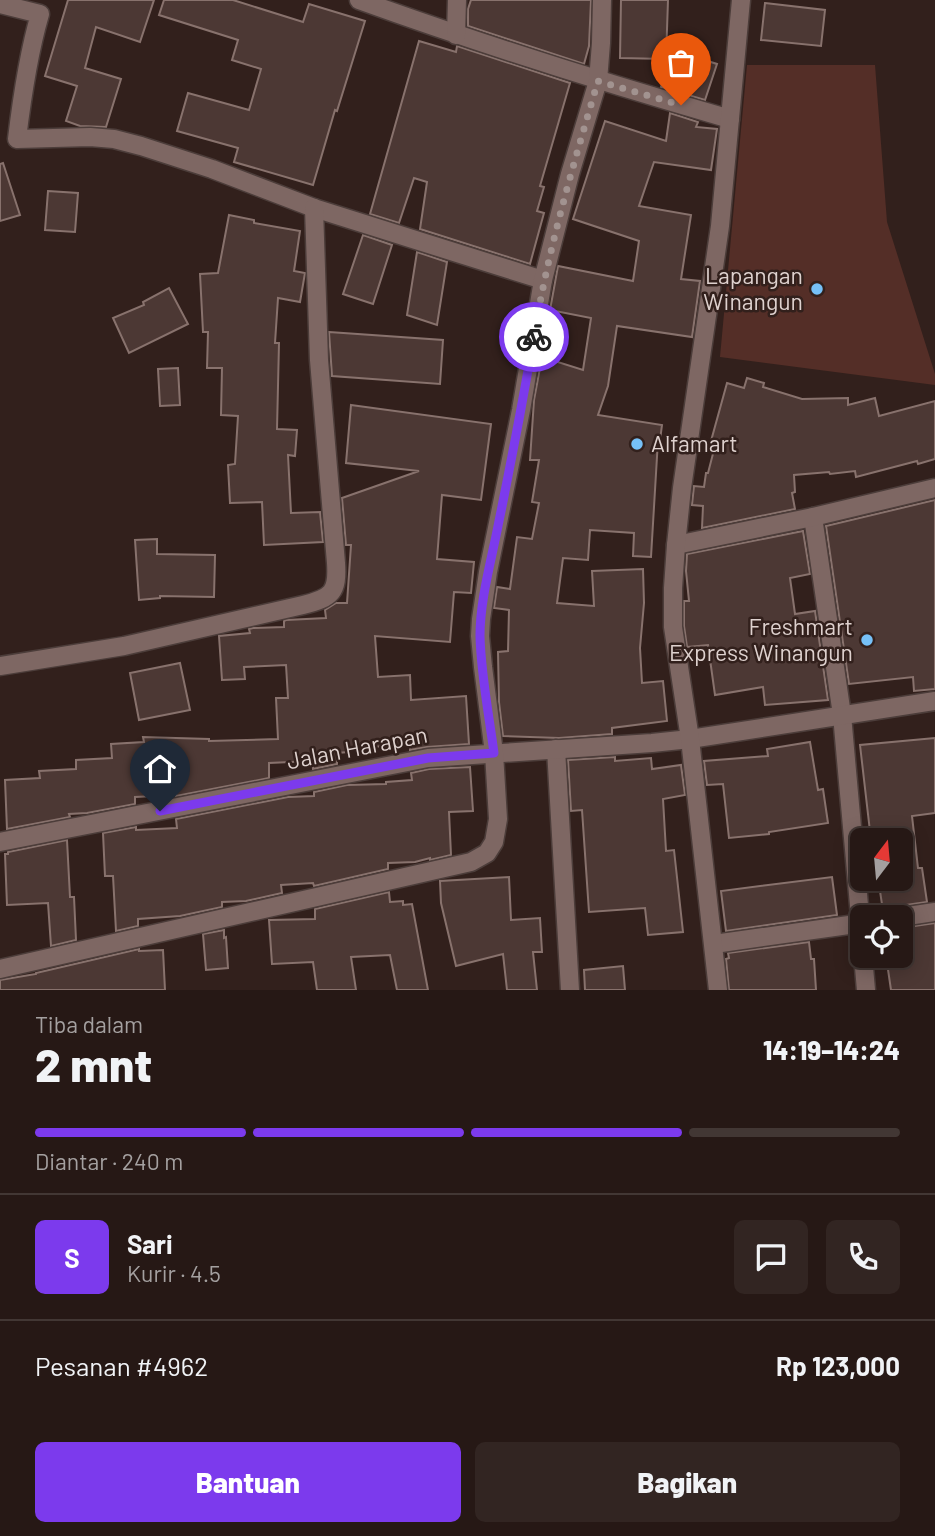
<!DOCTYPE html>
<html lang="id">
<meta charset="utf-8">
<style>
body{margin:0;font-family:Barlow,sans-serif;background:#322522;color:#f1f3f6;height:100vh;display:flex;flex-direction:column;font-size:26px;white-space:nowrap}
*{box-sizing:border-box;margin:0}
p{font-size:23px;color:#a4a0a0}
.icon{flex:none;width:38px;height:38px;fill:none;stroke:currentColor;stroke-width:2;stroke-linecap:round;stroke-linejoin:round}
.map{position:relative;height:990px;overflow:hidden}
.details{display:flex;flex-direction:column;background:#261815;flex:1}
.details>*{flex:none}
.needle{width:46px;rotate:16deg}
.fabs{position:absolute;left:850px;top:828px;display:grid;gap:14px}
.fabs a{display:grid;place-items:center;width:63px;height:63px;border-radius:10px;background:#261815;box-shadow:0 4px 18px #0003,0 0 0 2px #423734;font-size:35px}
.pin{position:absolute;display:grid;place-items:center;width:60px;height:60px;color:#fff;margin:-72px -30px;border-radius:50% 50% 50% 0;rotate:-45deg;box-shadow:0 0 7px #0007}
.pin .icon{rotate:45deg}
.courier{position:absolute;display:grid;place-items:center;width:70px;height:70px;margin:-35px;border:5px solid #7c3aed;border-radius:50%;background:#fff;color:#222;box-shadow:0 2px 9px #0007}
.overview em{font-style:normal;font-weight:800}
.overview div{display:flex;flex-direction:column-reverse}
.overview{display:flex;align-items:center;justify-content:space-between;height:119px;padding:0 35px}
h1{font-size:46px;font-weight:800;line-height:52px}
.bar{display:grid;grid-template-columns:repeat(4,1fr);gap:10px 7px;align-content:center;height:84px;padding:0 35px}
.bar i{height:9px;border-radius:5px;background:#423734}
.bar .active{background:#7c3aed}
.bar p{grid-column:span 4}
.line{display:flex;align-items:center;gap:18px;padding:0 35px;border-top:2px solid #423734}
.line div{flex:1}
.round{display:grid;place-items:center;flex:none;width:74px;height:74px;border-radius:10px;background:#322522}
.action{display:flex;gap:14px;margin-top:auto;padding:14px 35px}
.action a{flex:1;height:80px;border-radius:10px;background:#7c3aed;color:#fff;font-size:28px;font-weight:800;line-height:80px;text-align:center}
.action a+a{background:#322522;color:#f1f3f6}
.map>svg:first-child{display:block}
</style>
<div class="map">
<svg width="935" height="990" viewBox="0 0 935 990">
<rect width="100%" height="100%" fill="#32201c"/>
<!-- green -->
<path fill="#542e27" d="M747,65H875L887,222L935,374V385L720,357Z"/>
<!-- building -->
<g fill="#4c3834" stroke="#88726d" stroke-width="2">
<path d="M68,0H154L140,42L96,27L85,68L121,79L106,127L80,126L66,121L77,86L45,76Z"/>
<path d="M164,0H233L303,22L309,4L365,21L337,111L335,110L313,185L234,162L238,148L177,131L188,93L249,110L261,69L232,60L238,40L159,15Z"/>
<path d="M471,0H591L589,46L584,64L468,26V9Z"/>
<path d="M621,0H668L666,59L620,58Z"/>
<path d="M765,3L825,10L821,46L761,40Z"/>
<path d="M419,41L456,52L457,46L570,83L540,186L544,187L537,211L544,213L530,264L420,229L427,182L414,178L399,223L370,214Z"/>
<path d="M673,50L717,64L705,100L661,87Z"/>
<path d="M670,113L698,122L696,127L717,129L711,170L654,162L639,206L691,215L681,279L700,281L692,337L617,326L608,386L598,415L662,425L660,440H658L651,557L633,556L634,533L590,530L588,560L563,558L557,603L594,606L592,571L643,569L644,603L640,648L642,683L663,681L667,721L612,728V734L559,738L503,736L499,702L498,652L508,651L509,610L494,608L497,587L510,589L517,537L532,539L539,503L532,502L539,460H530L534,400L542,357L583,370L591,318L550,310L558,266L633,281L639,241L573,219L605,121L666,141Z"/>
<path d="M3,163L20,215L0,221V164Z"/>
<path d="M48,191L78,193L75,232L45,230Z"/>
<path d="M229,215L254,220V223L300,231L294,271L305,273L300,302L278,298L275,343H279L277,429L297,430L295,456L288,455L291,513L320,512L323,542L264,545L262,502L230,503L228,465L235,464L238,416L221,415L222,368H207L208,332H203L200,274L218,273Z"/>
<path d="M363,235L392,245L373,304L343,294Z"/>
<path d="M417,252L447,262L437,325L407,315Z"/>
<path d="M169,288L188,324L129,353L113,318L144,305L143,302Z"/>
<path d="M329,332L443,340L440,384L332,376Z"/>
<path d="M178,368L180,405L160,406L158,369Z"/>
<path d="M747,378L764,383L763,387L802,399L848,398V405L875,398L879,416L935,401V459L918,464L917,461L856,477L855,471L830,474L829,472L794,475L795,492L792,493L795,509L702,528L703,506L692,505L694,486L704,487L706,473H708L716,442L711,441L727,383L744,388Z"/>
<path d="M351,405L491,424L481,500L442,495L437,559L474,562L471,593L454,592L450,642L375,636L378,677L410,675L411,700L466,696L469,744L427,747L410,750V745L348,748V752L337,753V764L313,769L312,761L269,763V778L176,796V795L135,797V804L87,813L69,814L70,817L7,829L5,780L40,778L39,771L76,769V760L112,758L111,744L144,742L143,737L209,739V741L278,739L276,698H288L286,665L244,667L245,679L222,680L219,636L250,633L249,629L253,628L284,627V621L286,620L326,618L325,610L336,603H347L351,545H346L342,498L419,471L346,463Z"/>
<path d="M935,500V689L914,691L913,677L849,684L826,526Z"/>
<path d="M803,531L810,574L790,578L795,614L815,611L828,700L765,705L763,687L715,695L708,645L687,647L684,626V601H689L686,571L687,554Z"/>
<path d="M157,539V554L215,555L214,597L160,596V598L139,600L135,540Z"/>
<path d="M180,663L190,710L139,720L130,673Z"/>
<path d="M935,738V813L912,816L918,868H922L927,902L899,906L892,910L883,911L878,878H901V840H871L860,745Z"/>
<path d="M810,742L818,790L823,789L828,823L769,832V834L729,838L723,784L707,785L704,761L768,756L767,749Z"/>
<path d="M615,757V761L651,758L652,769L681,765L685,795L663,799L666,851L674,850L683,932L648,935L645,908L589,912L582,810L571,811L568,760Z"/>
<path d="M470,767L473,811L449,812L451,855L430,860V858L415,862L388,863V869L314,886L313,883L281,885L282,893L246,901L222,902V907L180,916L138,919V926L116,931L113,876H105L103,833L136,827V830L177,828L176,819L288,797L314,796V792L347,785L386,784V782L412,780L411,773L429,769Z"/>
<path d="M67,840L70,897H74L76,940L51,946L48,903L7,905L5,854H8V852Z"/>
<path d="M509,877L511,920L540,918L542,952H533L537,990H507L503,954L456,966L441,903L440,881Z"/>
<path d="M832,877L837,915L726,931L721,891Z"/>
<path d="M389,892L390,902L403,901V905L412,904L428,990H397L390,955L351,957L356,990H317L313,962L272,964L269,920L315,919V909Z"/>
<path d="M935,923V990H891L886,956H901V928Z"/>
<path d="M224,930V938L226,937L228,968L206,970L203,934Z"/>
<path d="M809,942L811,959H814L816,990H729L726,959L729,958L728,953Z"/>
<path d="M139,949V951L163,950L165,990H0V980L36,974V973Z"/>
<path d="M623,966L625,990H585L584,970Z"/>
</g>
<g fill="none" stroke-linecap="round" stroke-linejoin="round">
<!-- minor casing -->
<g stroke="#4c3d3a" stroke-width="21">
<g id="minor">
<path d="M359,0C481,44 605,83 730,119"/>
<path d="M0,4L40,14C28,55 22,97 17,139L90,137L114,139L141,146L212,169L314,208L543,280"/>
<path d="M456,35L457,0"/>
<path d="M813,517L842,715L863,950"/>
<path d="M676,545L813,517L935,488"/>
<path d="M0,666L124,646L303,605C332,598 338,592 336,563L319,360L314,208"/>
<path d="M556,749L570,990"/>
<path d="M0,842L428,758L652,743L690,739"/>
<path d="M901,917L935,912"/>
<path d="M714,944L863,923"/>
<path d="M863,956L866,990"/>
<path d="M0,969L471,862L487,853L494,842L498,819L494,753L483,667L480,636L481,619L488,572L521,410L543,280L570,174L598,81L601,43L602,0"/>
</g>
</g>
<!-- tertiary casing -->
<g stroke="#4c3d3a" stroke-width="21">
<g id="tertiary">
<path d="M690,739L935,701"/>
<path d="M718,990L690,739L673,627V588L676,545L682,488L720,226L741,0"/>
</g>
</g>
<!-- minor -->
<use href="#minor" stroke="#7e6763" stroke-width="18"/>
<!-- tertiary -->
<use href="#tertiary" stroke="#7e6763" stroke-width="18"/>
</g>
<g fill="none" stroke-linecap="round" stroke-linejoin="round">
<!-- done -->
<path stroke="#a29390" stroke-width="7" stroke-dasharray="0 12.6" d="M534,337C548,249 573,166 598,81L681,105"/>
<!-- route -->
<path stroke="#7c3aed" stroke-width="9" d="M160,811L428,758L494,753C489,715 481,675 480,636C480,600 491,562 498,526C511,463 523,400 534,337"/>
</g>
<!-- markers -->
<g fill="#76c0f7" stroke="#32201c" stroke-width="2.5">
<circle cx="817" cy="289" r="7"/>
<circle cx="637" cy="444" r="7"/>
<circle cx="867" cy="640" r="7"/>
</g>
<g text-anchor="middle" stroke-width="5" stroke-linejoin="round" paint-order="stroke">
<!-- poi labels -->
<g font-size="23" fill="#ded1ce" stroke="#32201c" text-anchor="end">
<text x="803" y="284">Lapangan<tspan x="803" dy="26">Winangun</tspan></text>
<text x="651" y="452" text-anchor="start">Alfamart</text>
<text x="853" y="635">Freshmart<tspan x="853" dy="26">Express Winangun</tspan></text>
</g>
<!-- street labels -->
<g font-size="23" fill="#ded1ce" stroke="#32201c">
<text transform="translate(357 748) rotate(-11)" y="8">Jalan Harapan</text>
</g>
</g>
</svg>
<div class="fabs">
<a><svg class="needle" viewBox="-14 -14 28 28"><path d="M0-13l5 13h-10z" fill="#e53935"/><path d="M0 13l5-13h-10z" fill="#a4a0a0"/></svg></a>
<a><svg class="icon" aria-label="locate" viewBox="0 0 24 24"><circle cx="12" cy="12" r="6"/><path d="M12 2v4M12 18v4M2 12h4M18 12h4"/></svg></a>
</div>
<div class="pin" style="left:681px;top:105px;background:#ea580c"><svg class="icon" aria-label="bag" viewBox="0 0 24 24"><path d="M5 8h14l-1 12H6zM9 8a3 3 0 0 1 6 0"/></svg></div>
<div class="pin" style="left:160px;top:811px;background:#1f2937"><svg class="icon" aria-label="home" viewBox="0 0 24 24"><path d="M3 11l9-7 9 7M6 9v11h12V9"/></svg></div>
<div class="courier" style="left:534px;top:337px"><svg class="icon" aria-label="bike" viewBox="0 0 24 24"><circle cx="6" cy="16" r="4"/><circle cx="18" cy="16" r="4"/><path d="M6 16l4-8h5l3 8M10 8l3 8H6M13 5h3"/></svg></div>
</div>
<section class="details">
<div class="overview"><div><h1>2 mnt</h1><p>Tiba dalam</p></div><em>14:19–14:24</em></div>
<div class="bar"><i class="active"></i><i class="active"></i><i class="active"></i><i></i><p>Diantar · 240 m</p></div>
<div class="line" style="height:126px"><b class="round" style="background:#7c3aed;color:#fff">S</b><div><b>Sari</b><p>Kurir · 4.5</p></div><a class="round"><svg class="icon" aria-label="chat" viewBox="0 0 24 24"><path d="M4 5h16v11H9l-5 4z"/></svg></a><a class="round"><svg class="icon" aria-label="phone" viewBox="0 0 24 24"><path d="M5 4h4l2 5-3 2q2 4 5 5l2-3 5 2v4C11 20 4 13 5 4z"/></svg></a></div>
<div class="line" style="height:91px"><div>Pesanan #4962</div><b>Rp 123,000</b></div>
<div class="action"><a>Bantuan</a><a>Bagikan</a></div>
</section>
